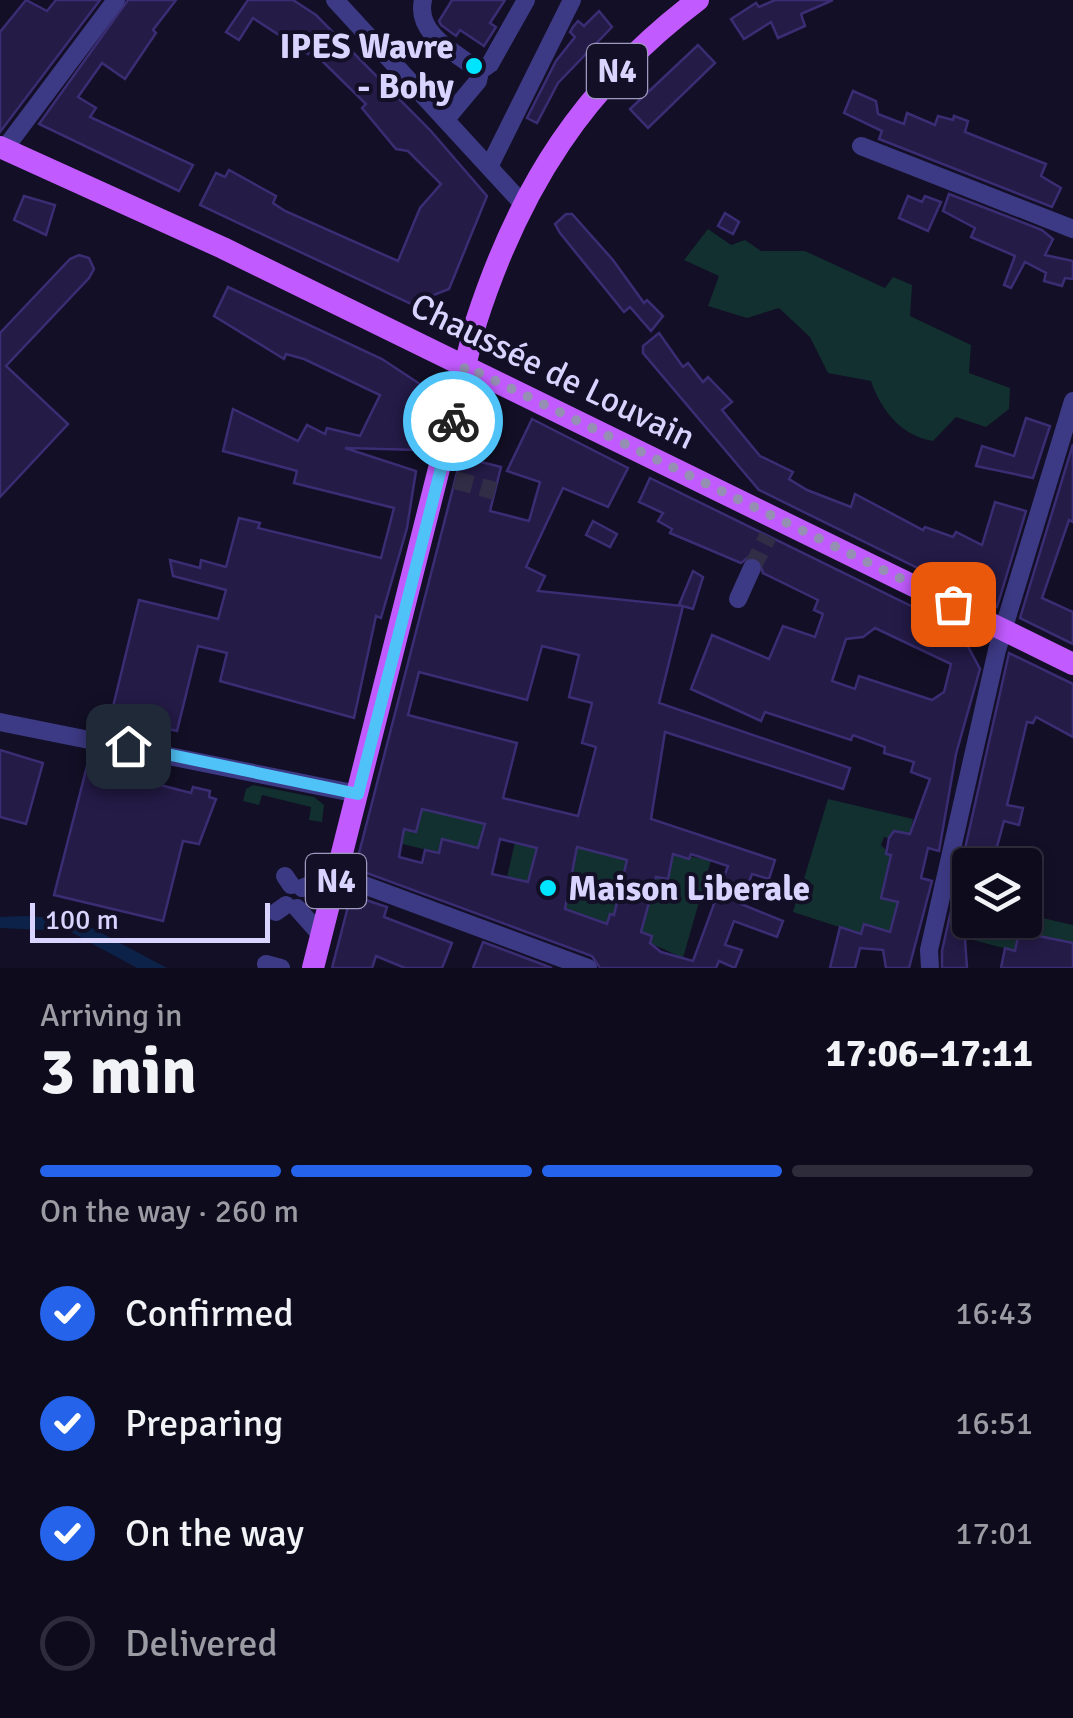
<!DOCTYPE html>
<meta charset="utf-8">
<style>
body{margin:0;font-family:Signika,sans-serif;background:#171425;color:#f1f3f6;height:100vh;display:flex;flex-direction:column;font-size:38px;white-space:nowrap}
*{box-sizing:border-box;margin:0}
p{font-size:32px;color:#9b9ba3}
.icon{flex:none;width:55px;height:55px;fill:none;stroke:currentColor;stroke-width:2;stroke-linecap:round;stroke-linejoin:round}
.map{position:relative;height:968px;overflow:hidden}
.drawer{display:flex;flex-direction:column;background:#0e0b1c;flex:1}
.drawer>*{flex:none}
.tools{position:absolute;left:952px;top:848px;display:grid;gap:20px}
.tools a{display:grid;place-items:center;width:90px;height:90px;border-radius:10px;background:#0e0b1c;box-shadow:0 5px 15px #0003,0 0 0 2px #2e2b3b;font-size:50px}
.scale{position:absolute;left:30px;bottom:25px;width:240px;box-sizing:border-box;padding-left:10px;border:5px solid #d9d4ff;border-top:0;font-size:28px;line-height:35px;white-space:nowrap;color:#d9d4ff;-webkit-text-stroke:8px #130f26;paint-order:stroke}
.pin{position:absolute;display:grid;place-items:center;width:85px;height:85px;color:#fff;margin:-42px;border-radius:20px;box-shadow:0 5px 15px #0006}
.courier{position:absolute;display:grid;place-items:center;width:100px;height:100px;margin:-50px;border:8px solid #4fc3f7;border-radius:50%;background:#fff;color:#222;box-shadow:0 2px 12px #0007}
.head em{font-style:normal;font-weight:700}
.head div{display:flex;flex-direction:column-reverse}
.head{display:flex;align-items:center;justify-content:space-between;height:170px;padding:0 40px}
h1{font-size:65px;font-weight:700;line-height:75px}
.bar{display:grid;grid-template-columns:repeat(4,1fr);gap:15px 10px;align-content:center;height:120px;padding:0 40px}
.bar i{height:12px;border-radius:8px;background:#2e2b3b}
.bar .selected{background:#2563eb}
.bar p{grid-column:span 4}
ol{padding:0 40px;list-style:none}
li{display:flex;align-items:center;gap:30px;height:110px}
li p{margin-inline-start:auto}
li .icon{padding:10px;border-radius:50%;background:#2563eb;color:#fff;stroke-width:4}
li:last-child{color:#9b9ba3}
li i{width:55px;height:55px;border:5px solid #2e2b3b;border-radius:50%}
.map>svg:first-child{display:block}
</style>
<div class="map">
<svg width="1073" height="968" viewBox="0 0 1073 968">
<rect width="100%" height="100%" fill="#130f26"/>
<!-- green -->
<g fill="#12302f">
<path d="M708,229L731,245L745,240L761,251H805L885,288L893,277L912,285L910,316L971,345L969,373L1010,388L1009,409L986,427L956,417L933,441C901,436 881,410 871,381L828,373L810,337L779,308L747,318L708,306L719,276L684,260Z"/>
<path d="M253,785L314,797L324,805L322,822L309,820L311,807L262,795L259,805L243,801L246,789Z"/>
<path d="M828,799L913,819L910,834L894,831L892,839L884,837L881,845L891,855L882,898L898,902L890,932L861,934L793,912L799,891L812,894L814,885L803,882Z"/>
<path d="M415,807L497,826L478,848L442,839L439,853L399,843L404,829L416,832Z"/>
<path d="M515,842L537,848L528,882L507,877Z"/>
<path d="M577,847L627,860L614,915L607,924L563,917Z"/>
<path d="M674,854L711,860L683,958L650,943L652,936L641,932L656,877L668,879Z"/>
<path d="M1025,914L1073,925V943L1019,932L1015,951L973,940L982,924L995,926L996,922L989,920H1025Z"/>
</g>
<!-- water -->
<path fill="#0c2248" d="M24,916L75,919L167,968H137L69,931L0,928V917Z"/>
<!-- building -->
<g fill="#241b47" stroke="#3b2d73" stroke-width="2.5" fill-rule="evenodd">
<path d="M26,0L47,11L56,0H100L0,132V32Z"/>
<path d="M128,0H176L153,30L156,33L125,79L102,63L78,97L96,108L90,117L193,165L179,191L39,124Z"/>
<path d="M248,0H293L316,15L430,130L487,196L449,289L411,304L200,205L216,173L225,177L229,170L276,196L273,203L285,211L398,261L420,208L441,184L408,151L396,149L362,108L366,104L311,50L308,54L253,18L239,40L226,32Z"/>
<path d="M452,0H505L490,23L496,27L484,46L460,30L456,36L441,25L439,21Z"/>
<path d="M775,0H833L801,14L805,26L778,38L771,22L744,39L731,19L756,3L759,7Z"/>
<path d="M599,11L612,27L558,83L537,123L527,118L556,61L575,37L570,32L573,27L578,21L584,26Z"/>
<path d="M698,45L715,63L648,128L630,109Z"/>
<path d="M853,91L876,101L878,114L904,124L907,113L935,125L938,116L953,120L954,116L968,121L965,132L1046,164L1041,176L1061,188L1052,207L879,139L882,131L844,113Z"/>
<path d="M949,194L1042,230L1053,239L1045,255L1073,261V279L1065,278L1062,286L1044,281L1046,273L1025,262L1011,288L1004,285L1015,256L971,237L975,228L943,211Z"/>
<path d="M24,196L55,205L46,235L14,220Z"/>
<path d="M908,196L922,202L925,196L941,202L928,231L899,218Z"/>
<path d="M725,213L739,222L733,234L718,226Z"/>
<path d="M566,214H572L613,260L644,303L647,300L663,316L651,331L630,307L624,312L560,233L555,224Z"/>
<path d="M79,255L89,258L94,269L89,278L6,366L68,424L0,497V333L70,259Z"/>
<path d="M228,287L382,359L432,392L419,450L345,448L416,471L407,528L381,618L376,616L354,718L220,681L227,653L198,646L177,731L111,715L139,600L218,619L226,590L173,576L170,560L200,568L201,560L226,567L239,518L260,523L258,528L381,558L394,508L294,483L297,471L223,451L233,409L298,441L307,425L325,434L327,428L360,436L380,395L304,359L286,354L284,359L214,316Z"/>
<path d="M659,333L683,367L688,363L703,382L708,377L732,402L722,410L760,456L793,472L789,479L807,490L851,507L855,494L923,530L925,527L953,537L956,532L982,545L995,502L1026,511L997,607L759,490L643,353V346Z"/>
<path d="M1026,418L1050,426L1033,478L976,466L982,446L1014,456Z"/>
<path d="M532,419L628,468L608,507L563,488L526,567L545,576L538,591L683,606L659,703L850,768L843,789L665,732L651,819L775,860L769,879L752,874L741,904L783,921L777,937L734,921L725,945L742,950L735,968L719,961L716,968H600L592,956L364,872L357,861L461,457L501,467L490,511L529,521L540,482L507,471ZM542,646L579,655L569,697L592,703L582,743L596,747L578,816L503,798L517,743L408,715L419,672L527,700ZM422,809L485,824L478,848L442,839L439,853L425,850L422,863L399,857L404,829L416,832ZM500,839L537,848L528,882L492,874ZM577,847L627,860L614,915L610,914L607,924L565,909ZM673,854L689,859L691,854L728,866L693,961L661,952L650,943L652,936L641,932L656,877L668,879Z"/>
<path d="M1073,444V522L1069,520L1042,598L1073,612V644L1020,618Z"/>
<path d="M650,478L966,633L963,637L980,669L956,754L939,851L928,848L921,878L932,881L909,968H886L883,950L860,948L855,968H830L840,927L861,934L864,924L890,932L898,902L881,898L891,855L886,854L889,838L894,831L910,834L930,779L911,772L914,762L884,753L885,747L853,735L851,740L765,712L761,721L691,689L712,635L769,659L783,626L815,637L823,614L814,610L818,600L763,573L758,557L750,556L741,563L670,533L672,529L658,521L663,513L639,502ZM875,628L951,664L944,692L932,700L859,676L855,689L832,681L846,639L863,637Z"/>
<path d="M593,521L617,534L610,547L586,535Z"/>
<path d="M693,571L703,577L693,609L679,605Z"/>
<path d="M1009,653L1073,684V737L1036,717L1033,723L1027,722L1007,805L1023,808L1019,825L1004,821L992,865H970V920H983L980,935L965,939L967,968H942V951Z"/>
<path d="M0,750L43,763L26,824L0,817Z"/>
<path d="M87,766L191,793L193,787L210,791L209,797L216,799L199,844L183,841L163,921L54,895Z"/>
<path d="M351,895L387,907L384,917L452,943L442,968H405L376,956L372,968H332Z"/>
<path d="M1019,932L1073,943V968H1001L1005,948L1015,951Z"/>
<path d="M483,942L552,968H473Z"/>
</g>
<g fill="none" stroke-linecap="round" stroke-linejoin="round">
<!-- minor-tunnel -->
<g stroke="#312d47" stroke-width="18" stroke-dasharray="18 9" stroke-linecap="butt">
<path d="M455,480L495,491"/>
<path d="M752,568L768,536"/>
</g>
<!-- minor -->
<g stroke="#3d3a85" stroke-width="18">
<path d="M335,0L522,203"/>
<path d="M423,0C415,34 456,53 480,71"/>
<path d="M447,118L478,81L480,71L490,64L526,0"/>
<path d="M861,146L1073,229"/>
<path d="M5,148L116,0"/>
<path d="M490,165L572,0"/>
<path d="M738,599L752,568"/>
<path d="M0,722L358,794"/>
<path d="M285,876L291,885"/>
<path d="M302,888L337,875L588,968"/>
<path d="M297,908L321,935"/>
<path d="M276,912L286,905"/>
<path d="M266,964L281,968"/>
<path d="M930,968L929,950L997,650L1073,401"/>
</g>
<!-- major -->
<g stroke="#c25bff" stroke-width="22">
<path d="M0,147L223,248L1073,664"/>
<path d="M313,968L476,322C520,186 584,86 698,0"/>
</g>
</g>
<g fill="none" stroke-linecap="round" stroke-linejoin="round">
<!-- done -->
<path stroke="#948fb3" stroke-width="10" stroke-dasharray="0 18" d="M453,421L465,366L953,604"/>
<!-- route -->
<path stroke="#4fc3f7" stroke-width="12" d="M128,746L358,794L453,421"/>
</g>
<!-- markers -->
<g fill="#00e5ff" stroke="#130f26" stroke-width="4">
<circle cx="474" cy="66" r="10"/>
<circle cx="548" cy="888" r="10"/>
</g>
<g text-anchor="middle" stroke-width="8" stroke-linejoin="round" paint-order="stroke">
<!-- shield labels -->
<g fill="#130f26" stroke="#9e99be" stroke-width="2.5">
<rect x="587" y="44" width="60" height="54" rx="8"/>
<rect x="306" y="854" width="60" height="54" rx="8"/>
</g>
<g font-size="32" font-weight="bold" fill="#d9d4ff">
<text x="617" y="82">N4</text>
<text x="336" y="892">N4</text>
</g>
<!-- poi labels -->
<g font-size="35" font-weight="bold" fill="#d9d4ff" stroke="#130f26" text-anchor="end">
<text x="454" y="58">IPES Wavre<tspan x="454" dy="40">- Bohy</tspan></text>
<text x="568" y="900" text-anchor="start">Maison Liberale</text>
</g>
<!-- street labels -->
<g font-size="35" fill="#d9d4ff" stroke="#130f26">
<text transform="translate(553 371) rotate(26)" y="12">Chaussée de Louvain</text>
</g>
</g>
</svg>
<div class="tools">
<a><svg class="icon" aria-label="layers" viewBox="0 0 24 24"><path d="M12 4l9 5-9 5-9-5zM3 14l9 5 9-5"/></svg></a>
</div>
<div class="scale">100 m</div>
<div class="pin" style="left:953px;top:604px;background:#ea580c"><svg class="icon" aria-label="bag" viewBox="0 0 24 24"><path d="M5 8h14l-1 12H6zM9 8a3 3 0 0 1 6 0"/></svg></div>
<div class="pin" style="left:128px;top:746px;background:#1f2937"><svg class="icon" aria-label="home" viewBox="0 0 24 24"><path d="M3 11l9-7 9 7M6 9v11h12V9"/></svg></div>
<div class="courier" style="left:453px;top:421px"><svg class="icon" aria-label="bike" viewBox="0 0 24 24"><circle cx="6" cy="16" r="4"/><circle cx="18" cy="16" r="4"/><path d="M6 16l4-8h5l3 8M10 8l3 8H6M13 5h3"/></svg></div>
</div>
<section class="drawer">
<div class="head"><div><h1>3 min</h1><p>Arriving in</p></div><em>17:06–17:11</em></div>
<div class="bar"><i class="selected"></i><i class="selected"></i><i class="selected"></i><i></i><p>On the way · 260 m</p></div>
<ol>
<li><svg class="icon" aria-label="check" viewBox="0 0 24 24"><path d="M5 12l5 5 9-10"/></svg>Confirmed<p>16:43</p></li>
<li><svg class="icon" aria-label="check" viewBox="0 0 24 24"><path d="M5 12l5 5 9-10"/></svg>Preparing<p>16:51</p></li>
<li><svg class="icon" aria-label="check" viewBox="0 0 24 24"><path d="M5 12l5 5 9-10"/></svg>On the way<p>17:01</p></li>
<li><i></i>Delivered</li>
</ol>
</section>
